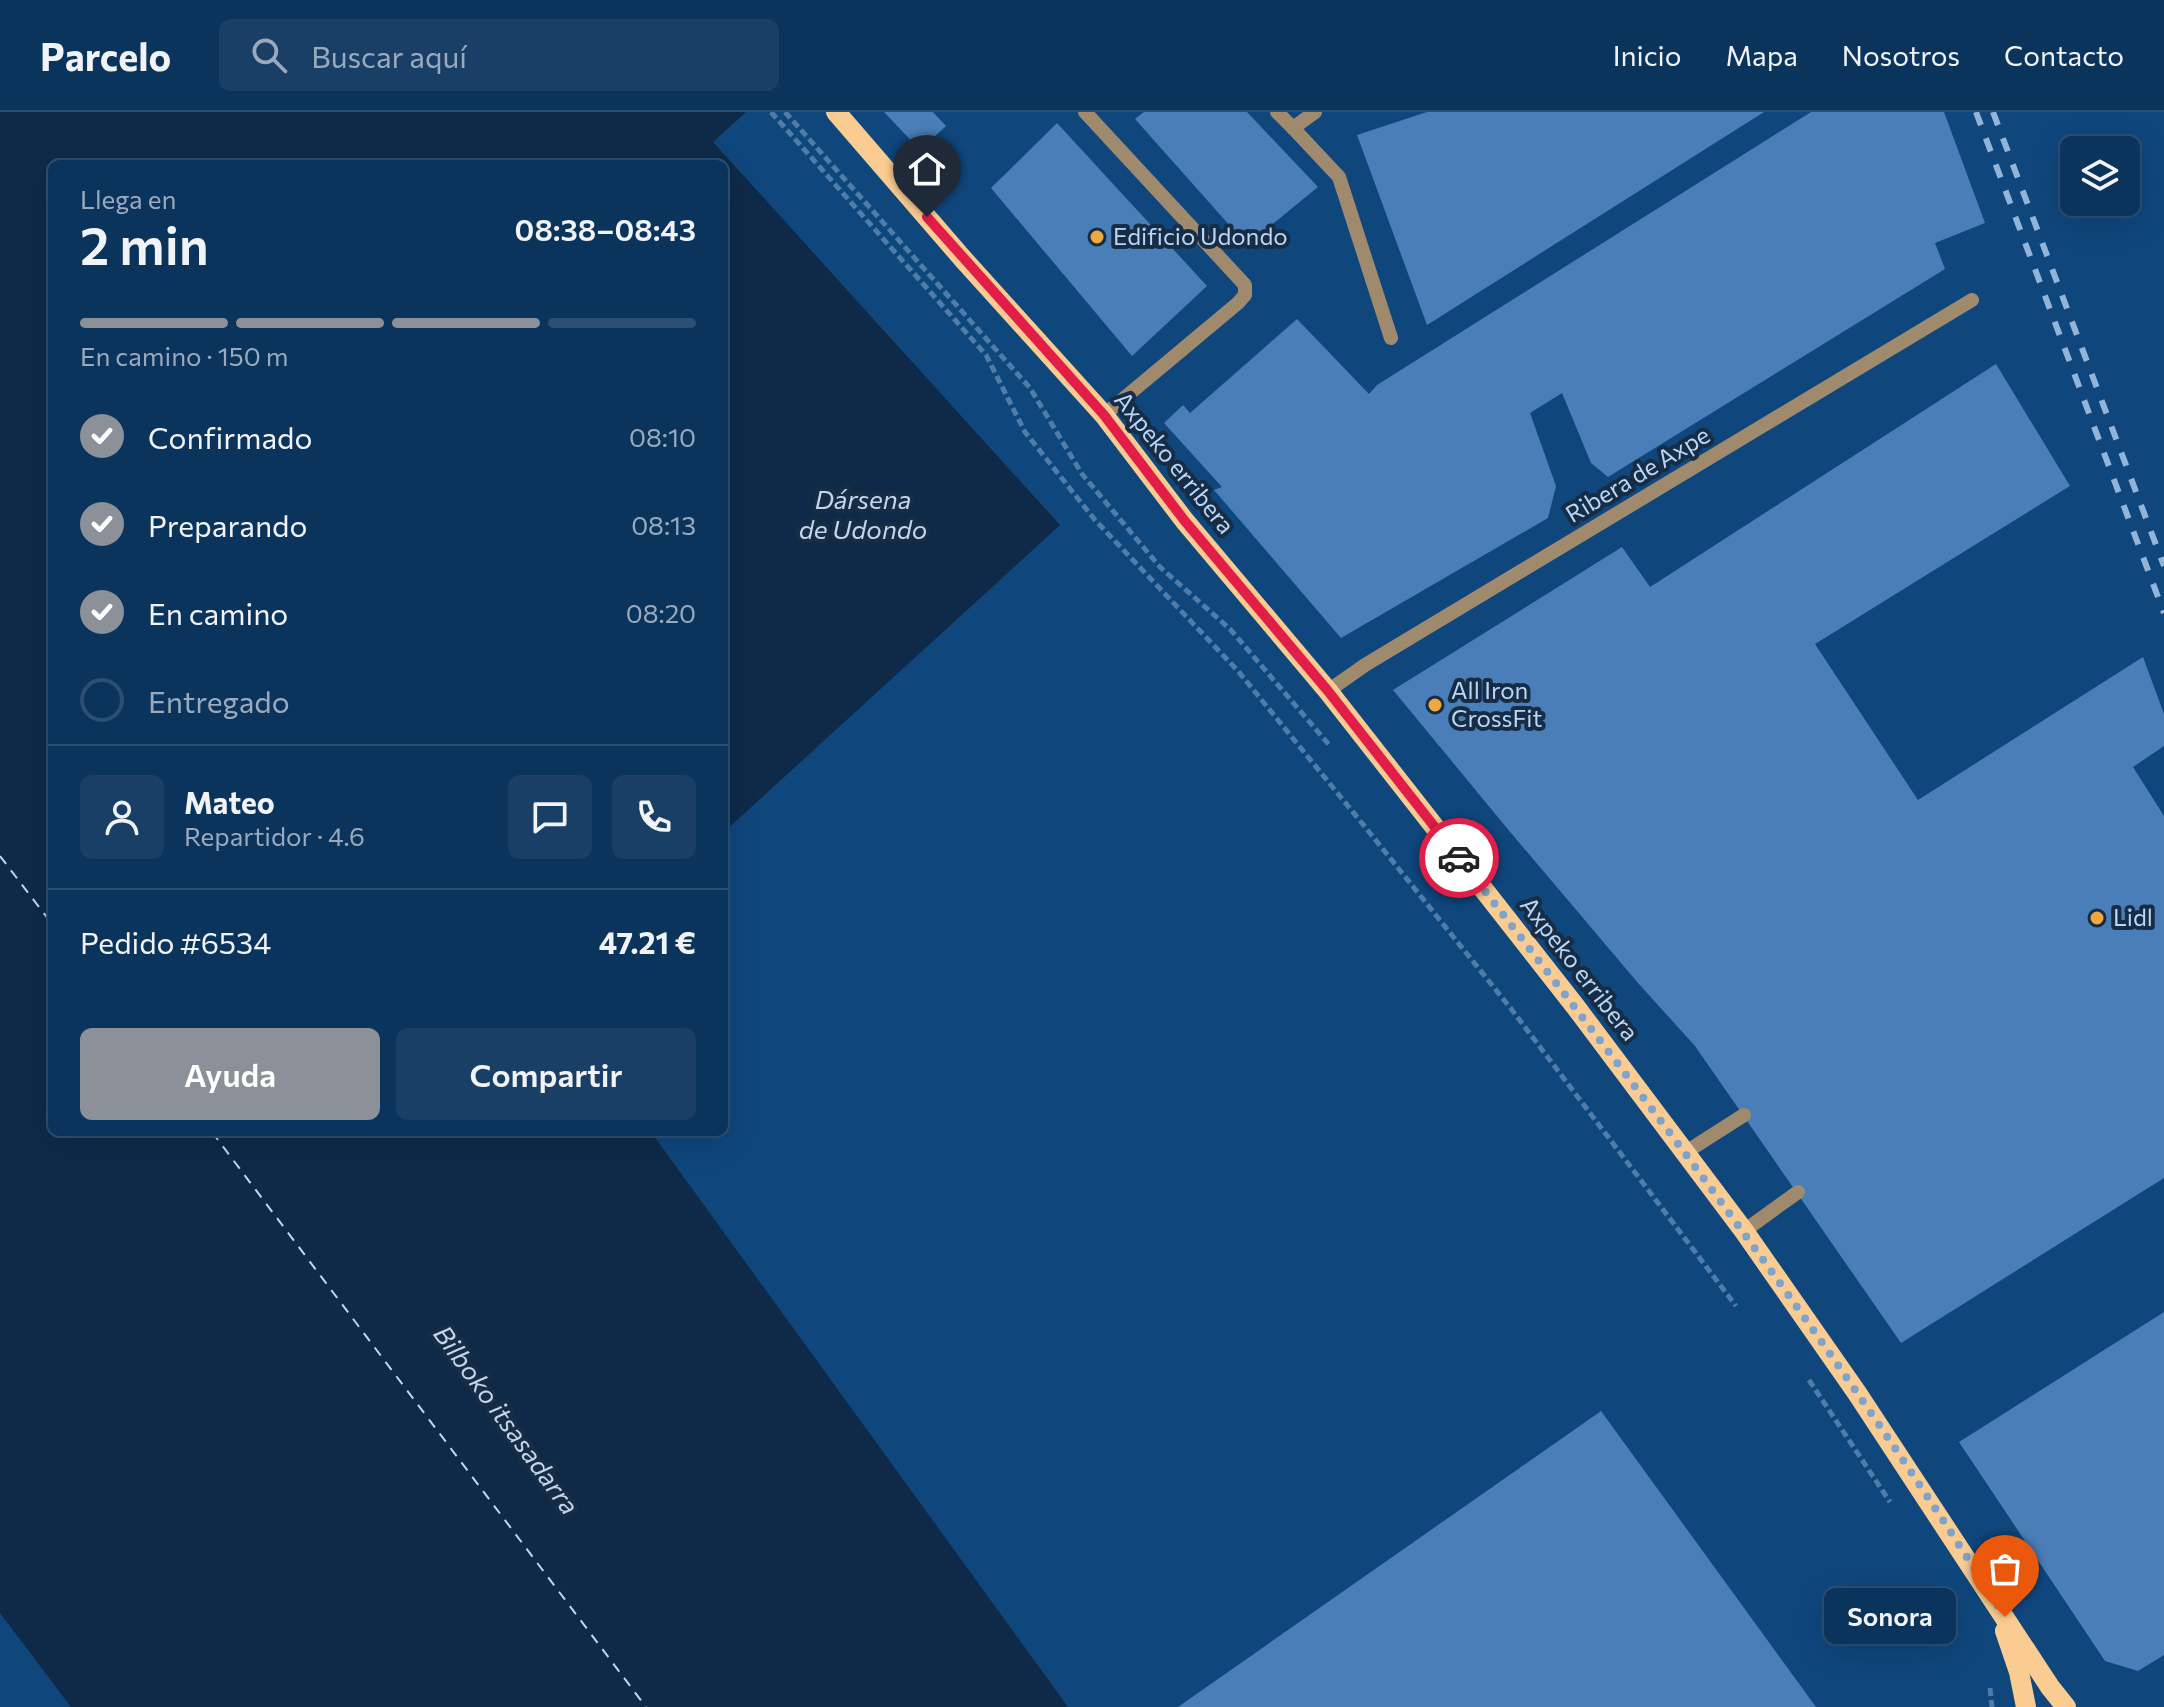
<!DOCTYPE html>
<html lang="es">
<meta charset="utf-8">
<style>
body{margin:0;font-family:Commissioner,sans-serif;background:#193f66;color:#f1f3f6;height:100vh;display:flex;flex-direction:column;font-size:30px;white-space:nowrap}
*{box-sizing:border-box;margin:0}
p{font-size:26px;color:#9aaabc}
.icon{flex:none;width:44px;height:44px;fill:none;stroke:currentColor;stroke-width:2;stroke-linecap:round;stroke-linejoin:round}
.map{position:relative;flex:1;overflow:hidden}
.panel{position:absolute;left:48px;top:48px;width:680px;height:976px;display:flex;flex-direction:column;background:#0b345d;border-radius:12px;box-shadow:0 8px 32px #0002,0 0 0 2px #2b4f72}
.panel>*{flex:none}
.fabs{position:absolute;left:2060px;top:24px;display:grid;gap:16px}
.fabs a{display:grid;place-items:center;width:80px;height:80px;border-radius:12px;background:#0b345d;box-shadow:0 8px 32px #0002,0 0 0 2px #2b4f72;font-size:40px}
.pin{position:absolute;display:grid;place-items:center;width:68px;height:68px;color:#fff;margin:-82px -34px;border-radius:50% 50% 50% 0;rotate:-45deg;box-shadow:0 0 8px #0007}
.pin .icon{rotate:45deg}
.courier{position:absolute;display:grid;place-items:center;width:80px;height:80px;margin:-40px;border:6px solid #e11d48;border-radius:50%;background:#fff;color:#222;box-shadow:0 2px 10px #0007}
.bubble{position:absolute;height:56px;border-radius:12px;background:#0b345d;box-shadow:0 8px 32px #0002,0 0 0 2px #2b4f72;font-size:26px;font-weight:600;line-height:56px;text-align:center}
.summary em{font-style:normal;font-weight:600}
.summary div{display:flex;flex-direction:column-reverse}
.summary{display:flex;align-items:center;justify-content:space-between;height:136px;padding:0 32px}
h1{font-size:52px;font-weight:600;line-height:60px}
.bar{display:grid;grid-template-columns:repeat(4,1fr);gap:12px 8px;align-content:center;height:96px;padding:0 32px}
.bar i{height:10px;border-radius:6px;background:#2b4f72}
.bar .current{background:#8c9099}
.bar p{grid-column:span 4}
.line{display:flex;align-items:center;gap:20px;padding:0 32px;border-top:2px solid #2b4f72}
.line div{flex:1}
.round{display:grid;place-items:center;flex:none;width:84px;height:84px;border-radius:12px;background:#193f66}
ol{padding:0 32px;list-style:none}
li{display:flex;align-items:center;gap:24px;height:88px}
li p{margin-inline-start:auto}
li .icon{padding:8px;border-radius:50%;background:#8c9099;color:#fff;stroke-width:4}
li:last-child{color:#9aaabc}
li i{width:44px;height:44px;border:4px solid #2b4f72;border-radius:50%}
.button{display:flex;gap:16px;margin-top:auto;padding:16px 32px}
.button a{flex:1;height:92px;border-radius:12px;background:#8c9099;color:#fff;font-size:32px;font-weight:600;line-height:92px;text-align:center}
.button a+a{background:#193f66;color:#f1f3f6}
header{display:flex;align-items:center;gap:48px;box-sizing:border-box;height:112px;padding:0 40px;background:#0b345d;border-bottom:2px solid #2b4f72}
header strong{font-size:38px}
nav{display:flex;gap:44px;margin-inline-start:auto;font-size:28px}
.search{width:560px;height:72px;background:#193f66;display:flex;align-items:center;gap:20px;box-sizing:border-box;padding:0 28px;border-radius:12px;color:#9aaabc;font-size:30px}
.map>svg:first-child{display:block}
</style>
<header>
<strong>Parcelo</strong>
<div class="search"><svg class="icon" aria-label="search" viewBox="0 0 24 24"><circle cx="10" cy="10" r="6"/><path d="M15 15l6 6"/></svg>Buscar aquí</div>
<nav><a>Inicio</a><a>Mapa</a><a>Nosotros</a><a>Contacto</a></nav>
</header>
<div class="map">
<svg width="2164" height="1595" viewBox="0 0 2164 1595">
<rect width="100%" height="100%" fill="#0f467c"/>
<!-- water -->
<path fill="#0e2a48" d="M0,0H746L713,30L1060,413L724,720V52H52V1020H651L1068,1595H71L0,1501Z"/>
<g fill="none" stroke-linecap="round" stroke-linejoin="round">
<!-- ferry -->
<g stroke="#c2d6ed" stroke-width="2" stroke-dasharray="10 8" stroke-linecap="butt">
<path d="M0,744L52,812"/>
<path d="M212,1020L646,1595"/>
</g>
</g>
<!-- building -->
<g fill="#497eb8">
<path d="M884,0H933L946,14L920,38Z"/>
<path d="M1144,0H1247L1318,75L1247,133L1135,7Z"/>
<path d="M1427,0H1764L1427,213L1357,23Z"/>
<path d="M1811,0H1944L1985,111L1935,131L1945,157L1608,365L1591,351L1562,281L1530,301L1556,374L1548,406L1341,526L1214,378L1222,375L1164,311L1183,293L1190,301L1297,207L1369,282L1377,273Z"/>
<path d="M1057,11L1207,174L1132,244L991,76Z"/>
<path d="M1996,252L2070,374L1815,532L1918,688L2143,545L2164,602V634L2133,655L2164,704V1066L1901,1231L1695,934L1638,871L1511,721L1393,578L1622,435L1650,475Z"/>
<path d="M2164,1200V1543L2138,1559L2105,1549L1959,1330Z"/>
<path d="M1601,1299L1816,1595H1178Z"/>
</g>
<g fill="none" stroke-linecap="round" stroke-linejoin="round">
<!-- path -->
<g stroke="#4f7ca9" stroke-width="5" stroke-dasharray="8 4" stroke-linecap="butt">
<path d="M771,0L986,243L1025,320L1095,408L1238,559L1370,721L1512,898L1736,1194"/>
<path d="M785,0L1030,276L1082,362L1160,455L1230,517L1331,635"/>
<path d="M1809,1268L1890,1390"/>
<path d="M1990,1576L1992,1595"/>
</g>
<!-- minor -->
<g stroke="#a08a6e" stroke-width="14">
<path d="M1085,0L1245,173V183L1238,191L1104,303"/>
<path d="M1277,0L1293,16"/>
<path d="M1315,0L1293,16L1339,65L1391,226"/>
<path d="M1328,579L1365,553L1972,188"/>
<path d="M1686,1040L1744,1003"/>
<path d="M1744,1119L1798,1080"/>
</g>
<!-- major -->
<g stroke="#facc92" stroke-width="20">
<path d="M836,0L963,147L1104,303L1184,408L1328,579L1575,894L1744,1119L1857,1281L2050,1575L2066,1595"/>
<path d="M2005,1519L2019,1560L2026,1595"/>
</g>
<!-- rail -->
<g stroke="#92b4d9" stroke-width="6" stroke-dasharray="14 14" stroke-linecap="butt">
<path d="M1976,0L2164,501"/>
<path d="M1993,0L2164,454"/>
</g>
</g>
<g fill="none" stroke-linecap="round" stroke-linejoin="round">
<!-- done -->
<path stroke="#7fa4cb" stroke-width="8" stroke-dasharray="0 14.4" d="M1459,746C1651,992 1839,1240 2005,1505"/>
<!-- route -->
<path stroke="#e11d48" stroke-width="10" d="M927,105L1104,303L1184,408L1328,579L1459,746"/>
</g>
<!-- markers -->
<g fill="#efa73e" stroke="#172d45" stroke-width="3">
<circle cx="1097" cy="125" r="8"/>
<circle cx="1435" cy="593" r="8"/>
<circle cx="2097" cy="806" r="8"/>
</g>
<g text-anchor="middle" stroke-width="8" stroke-linejoin="round" paint-order="stroke">
<!-- poi labels -->
<g font-size="24" fill="#bbd6f6" stroke="#172d45" text-anchor="start">
<text x="1113" y="133">Edificio Udondo</text>
<text x="1451" y="587">All Iron<tspan x="1451" dy="28">CrossFit</tspan></text>
<text x="2113" y="814">Lidl</text>
</g>
<!-- street labels -->
<g font-size="24" fill="#bbd6f6" stroke="#172d45">
<text transform="translate(1174 351) rotate(51)" y="8">Axpeko erribera</text>
<text transform="translate(1638 363) rotate(-31)" y="8">Ribera de Axpe</text>
<text transform="translate(1579 857) rotate(52)" y="8">Axpeko erribera</text>
</g>
<!-- water labels -->
<g font-size="26" font-style="italic" fill="#c2d6ed" stroke="#172d45">
<text x="863" y="397">Dársena<tspan x="863" dy="30">de Udondo</tspan></text>
<text transform="translate(506 1308) rotate(54)" y="9">Bilboko itsasadarra</text>
</g>
</g>
</svg>
<div class="fabs">
<a><svg class="icon" aria-label="layers" viewBox="0 0 24 24"><path d="M12 4l9 5-9 5-9-5zM3 14l9 5 9-5"/></svg></a>
</div>
<div class="pin" style="left:2005px;top:1505px;background:#ea580c"><svg class="icon" aria-label="bag" viewBox="0 0 24 24"><path d="M5 8h14l-1 12H6zM9 8a3 3 0 0 1 6 0"/></svg></div>
<div class="pin" style="left:927px;top:105px;background:#1f2937"><svg class="icon" aria-label="home" viewBox="0 0 24 24"><path d="M3 11l9-7 9 7M6 9v11h12V9"/></svg></div>
<div class="courier" style="left:1459px;top:746px"><svg class="icon" aria-label="car" viewBox="0 0 24 24"><path d="M5 17H2v-5l4-1 3-4h7l3 4 3 1v5h-3M9 17h6M6 11h13"/><circle cx="7" cy="17" r="2"/><circle cx="17" cy="17" r="2"/></svg></div>
<div class="bubble" style="left:1824px;top:1476px;width:132px">Sonora</div>
<section class="panel">
<div class="summary"><div><h1>2 min</h1><p>Llega en</p></div><em>08:38–08:43</em></div>
<div class="bar"><i class="current"></i><i class="current"></i><i class="current"></i><i></i><p>En camino · 150 m</p></div>
<ol>
<li><svg class="icon" aria-label="check" viewBox="0 0 24 24"><path d="M5 12l5 5 9-10"/></svg>Confirmado<p>08:10</p></li>
<li><svg class="icon" aria-label="check" viewBox="0 0 24 24"><path d="M5 12l5 5 9-10"/></svg>Preparando<p>08:13</p></li>
<li><svg class="icon" aria-label="check" viewBox="0 0 24 24"><path d="M5 12l5 5 9-10"/></svg>En camino<p>08:20</p></li>
<li><i></i>Entregado</li>
</ol>
<div class="line" style="height:144px"><a class="round"><svg class="icon" aria-label="person" viewBox="0 0 24 24"><circle cx="12" cy="8" r="4"/><path d="M4 21q1-7 8-7t8 7"/></svg></a><div><b>Mateo</b><p>Repartidor · 4.6</p></div><a class="round"><svg class="icon" aria-label="chat" viewBox="0 0 24 24"><path d="M4 5h16v11H9l-5 4z"/></svg></a><a class="round"><svg class="icon" aria-label="phone" viewBox="0 0 24 24"><path d="M5 4h4l2 5-3 2q2 4 5 5l2-3 5 2v4C11 20 4 13 5 4z"/></svg></a></div>
<div class="line" style="height:104px"><div>Pedido #6534</div><b>47.21 €</b></div>
<div class="button"><a>Ayuda</a><a>Compartir</a></div>
</section>
</div>
